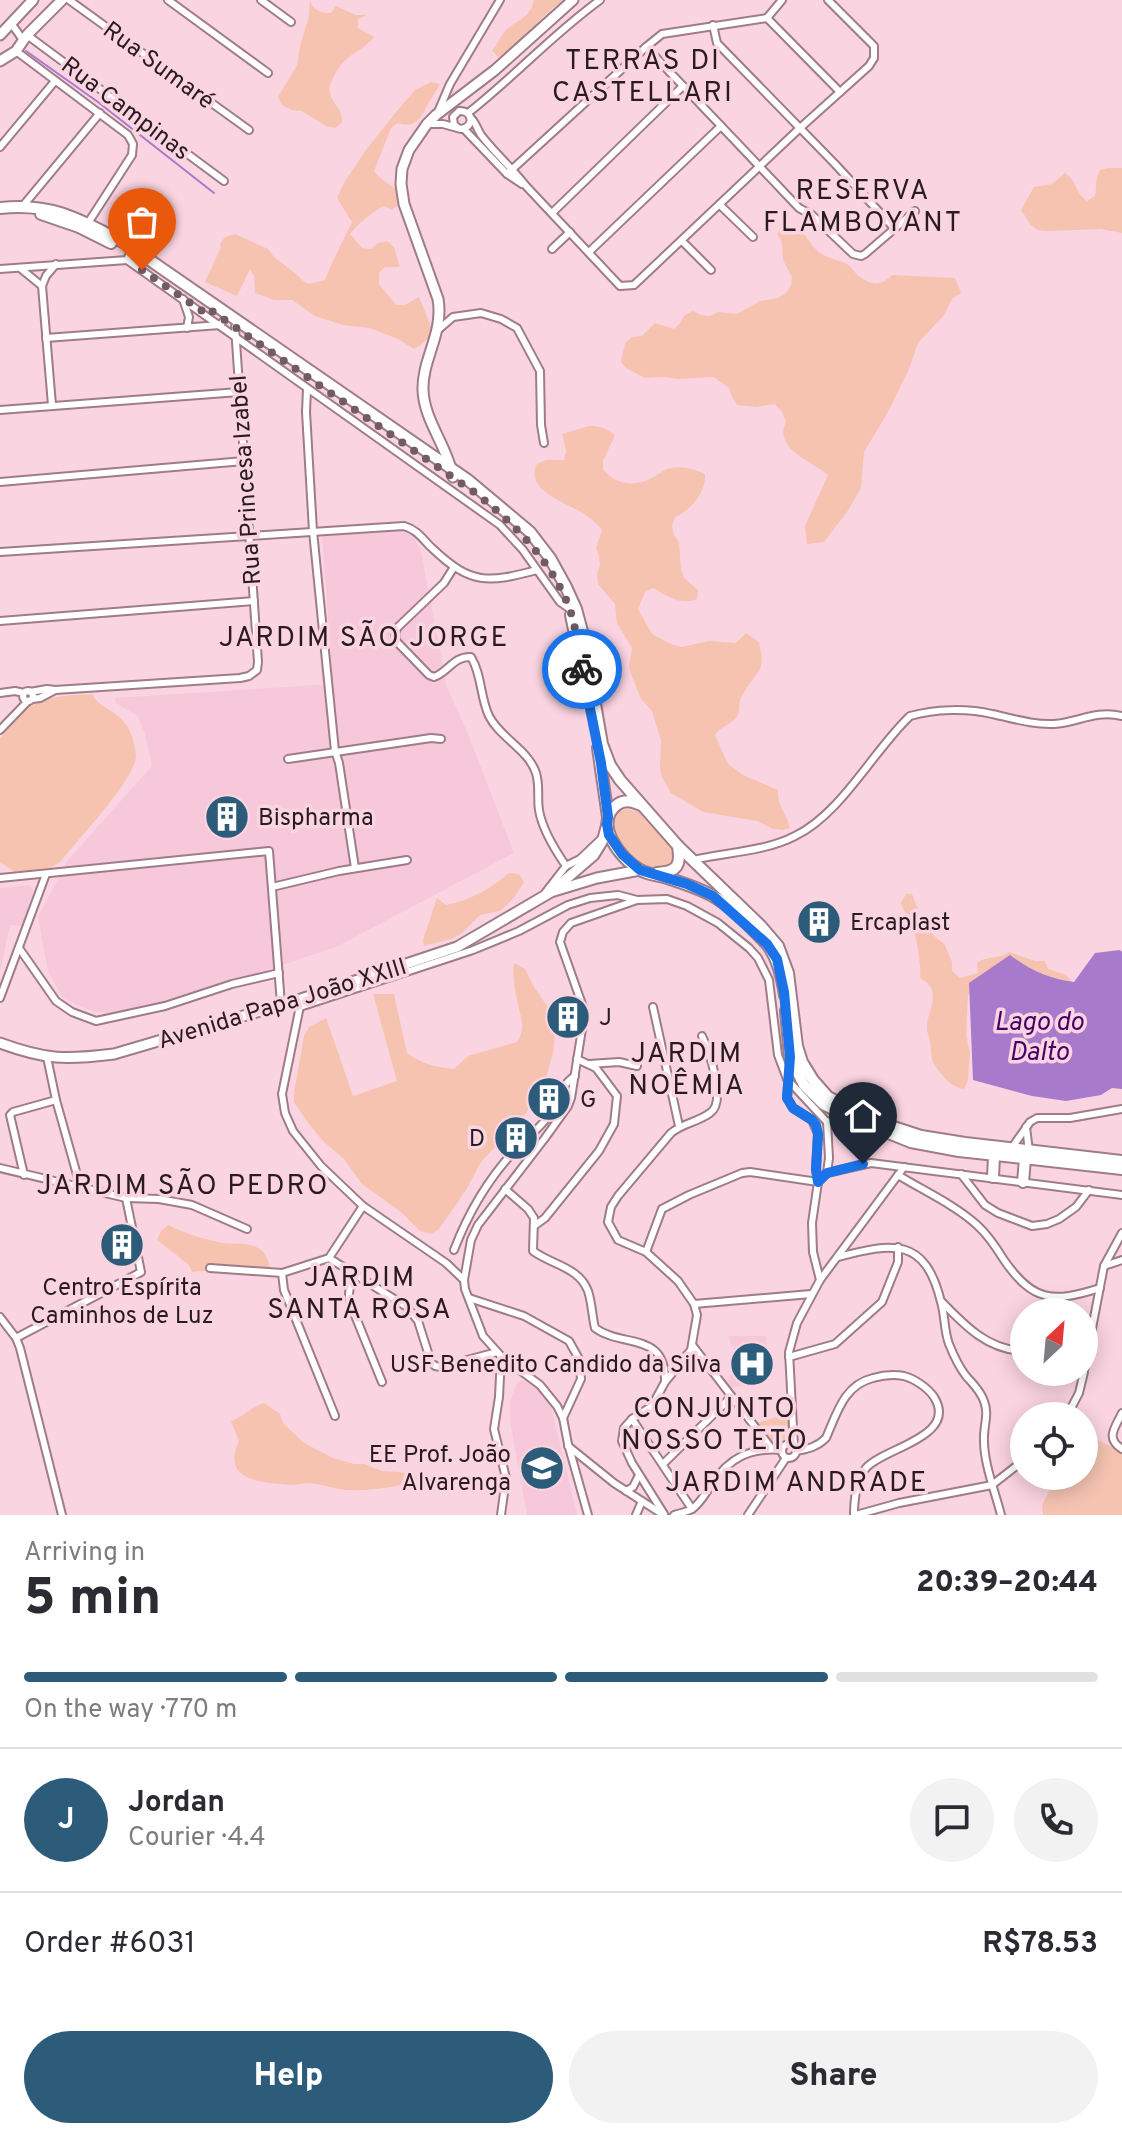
<!DOCTYPE html>
<meta charset="utf-8">
<style>
body{margin:0;font-family:Overpass,sans-serif;background:#f2f2f3;color:#2b2b33;height:100vh;display:flex;flex-direction:column;font-size:30px;white-space:nowrap}
*{box-sizing:border-box;margin:0}
p{font-size:26px;color:#7c7c81}
.icon{flex:none;width:44px;height:44px;fill:none;stroke:currentColor;stroke-width:2;stroke-linecap:round;stroke-linejoin:round}
.map{position:relative;height:1515px;overflow:hidden}
.panel{display:flex;flex-direction:column;background:#fff;flex:1}
.panel>*{flex:none}
.needle{width:52px;rotate:26deg}
.fabs{position:absolute;left:1010px;top:1298px;display:grid;gap:16px}
.fabs a{display:grid;place-items:center;width:88px;height:88px;border-radius:50%;background:#fff;box-shadow:0 4px 20px #0003;font-size:40px}
.pin{position:absolute;display:grid;place-items:center;width:68px;height:68px;color:#fff;margin:-82px -34px;border-radius:50% 50% 50% 0;rotate:-45deg;box-shadow:0 0 8px #0007}
.pin .icon{rotate:45deg}
.courier{position:absolute;display:grid;place-items:center;width:80px;height:80px;margin:-40px;border:6px solid #1a73e8;border-radius:50%;background:#fff;color:#222;box-shadow:0 2px 10px #0007}
.headline em{font-style:normal;font-weight:800}
.headline div{display:flex;flex-direction:column-reverse}
.headline{display:flex;align-items:center;justify-content:space-between;height:136px;padding:0 24px}
h1{font-size:52px;font-weight:800;line-height:60px}
.bar{display:grid;grid-template-columns:repeat(4,1fr);gap:12px 8px;align-content:center;height:96px;padding:0 24px}
.bar i{height:10px;border-radius:6px;background:#e1e1e2}
.bar .active{background:#2d5c7b}
.bar p{grid-column:span 4}
.line{display:flex;align-items:center;gap:20px;padding:0 24px;border-top:2px solid #e1e1e2}
.line div{flex:1}
.round{display:grid;place-items:center;flex:none;width:84px;height:84px;border-radius:42px;background:#f2f2f3}
.cta{display:flex;gap:16px;margin-top:auto;padding:16px 24px}
.cta a{flex:1;height:92px;border-radius:48px;background:#2d5c7b;color:#fff;font-size:32px;font-weight:800;line-height:92px;text-align:center}
.cta a+a{background:#f2f2f3;color:#2b2b33}
.map>svg:first-child{display:block}
</style>
<div class="map">
<svg width="1122" height="1515" viewBox="0 0 1122 1515">
<rect width="100%" height="100%" fill="#fad4e1"/>
<!-- built -->
<g fill="#f6c8d9">
<path d="M405,530L414,537L421,552L447,687L468,734L514,853L336,947L160,1006L123,1014L94,1012L63,998L48,971L38,917L68,860L152,766L145,734L138,716L116,703L115,698L333,684L322,536Z"/>
<path d="M29,885L33,891L23,926L10,925L0,971V888Z"/>
<path d="M728,1336H766L768,1369H762L764,1382L729,1388L726,1384L738,1360Z"/>
<path d="M522,1380L537,1387L547,1398L551,1406L577,1515H527L510,1421V1401L517,1383Z"/>
</g>
<!-- green -->
<g fill="#f6c3b1">
<path d="M534,0H566C540,11 527,44 498,57L492,50C498,44 501,34 508,28C520,19 530,17 534,0Z"/>
<path d="M310,1C314,11 321,13 331,13L336,6L356,15H367L358,19V28L374,37C359,55 346,52 334,76C331,83 328,87 330,94C334,106 343,110 342,122L335,128L326,126L302,111L291,110L282,105L278,97L297,65L300,46L309,16Z"/>
<path d="M431,82L440,84C437,90 433,96 429,102C421,117 417,129 398,123L391,128L374,171C381,182 393,184 401,195L399,204L392,210L384,206C376,209 354,227 350,234L362,248L371,249L378,243L387,241L394,247L400,267H385L379,273V284L396,305H405L419,297L432,329C428,339 424,344 414,349L398,339L370,328L343,325L315,316L292,300H274L255,293L254,276L250,269L237,296L205,282L221,247L220,244L225,237L235,234L268,249L274,257L296,274L302,280L309,284L325,280L332,263L352,222L337,198L345,181L366,150L396,112L415,90Z"/>
<path d="M1108,168H1122V233L1101,229L1047,231L1038,230L1031,225L1021,210L1034,187L1052,184L1065,173C1077,180 1075,193 1087,201L1095,196C1097,187 1095,179 1100,170Z"/>
<path d="M783,227C810,228 805,243 822,254C830,259 838,260 845,263C851,266 854,272 859,276C871,286 882,286 892,275L955,278L961,293L952,299L944,315L918,343L909,369L888,412L864,452L861,488L847,512L824,542L807,544L805,526L828,475C812,461 773,449 786,422L782,412L775,404L756,407L737,405L732,397L729,388L714,377L677,379L664,377L645,378L626,368L621,362L625,343L632,337L642,336L655,323L674,329L680,323L685,315L693,311L701,315L710,316L718,312L737,314L760,301L778,298L786,293L791,285L792,277L783,260L782,242L777,234Z"/>
<path d="M589,426C600,426 606,428 615,435L603,461V469C614,484 633,487 650,479C656,476 661,472 667,469C680,465 694,469 705,474C706,493 691,510 675,517L672,526L674,535L679,542L681,570L684,578L698,590L697,599C681,606 668,596 653,588L645,592L638,609L652,634L671,644L681,647L709,641L736,643L746,633L759,642C765,671 761,667 746,689C745,690 740,699 740,700C738,708 741,713 735,719C728,726 720,727 715,735L728,764L743,775L778,790C777,807 786,812 790,828L783,830L773,829L757,821L703,812L671,793L662,777L660,768L661,741L652,711L641,699L631,674L629,666L632,648L617,623L615,604L598,584L597,574L600,565L599,556L596,548L602,530C596,523 590,518 583,513C565,502 524,490 537,464L546,460H564L566,451L562,434Z"/>
<path d="M92,694C99,708 115,710 124,722C131,730 136,746 136,757C134,780 77,841 60,862L50,868L15,872L0,862V739C8,730 16,716 26,709C44,696 71,695 92,694Z"/>
<path d="M627,809L639,812L674,851L675,861L671,870L652,873C630,857 602,843 617,812Z"/>
<path d="M509,873L519,874L524,882L514,898L500,911L480,915L461,934L451,939L424,946L423,940L437,898L446,905C469,901 492,888 509,873Z"/>
<path d="M906,894H912L925,928L945,945L952,962V971L960,978L978,973L977,963C987,955 999,960 1009,952L1035,961H1045L1048,969L1066,975L1073,983L973,987L968,995L966,1035L970,1053L968,1080L964,1089C954,1087 950,1084 943,1076C929,1058 933,1064 930,1042C930,1038 927,1034 927,1029C926,1010 945,991 920,978C922,969 916,930 910,920C907,914 903,910 901,903Z"/>
<path d="M514,963L525,969L534,987L552,1013L555,1034L553,1053L545,1081L520,1123L502,1144L493,1149L481,1162L466,1190L439,1229L431,1234L420,1231L401,1212L362,1184L344,1159L323,1141L309,1124L294,1102V1093L304,1036L309,1027L326,1018L353,1096L397,1081L373,994H394L407,1053C421,1064 436,1067 454,1069L468,1056L517,1042C526,1029 521,1018 518,1004C515,991 512,976 514,963Z"/>
<path d="M168,1225C186,1234 204,1239 223,1243C237,1245 249,1241 261,1250C266,1254 268,1260 270,1267C249,1273 215,1269 192,1272L189,1265L157,1240L161,1231Z"/>
<path d="M264,1403L280,1414L283,1423L304,1443L333,1458L354,1464H364L382,1471L400,1472L428,1480C401,1486 374,1491 347,1490C334,1489 322,1484 310,1483C303,1483 298,1485 291,1485C263,1483 220,1481 239,1441L231,1421C243,1417 251,1407 264,1403Z"/>
<path d="M788,1414C790,1428 793,1442 778,1448L772,1445L756,1423Z"/>
<path d="M1098,1440L1122,1452V1515H1043L1042,1505L1057,1476H1084C1084,1459 1079,1446 1098,1440Z"/>
</g>
<!-- water -->
<path fill="#a77acb" d="M1120,950L1122,952V1089L1112,1088L1101,1095L1066,1101L1032,1096L973,1080L969,983L1010,955C1030,970 1049,979 1074,982L1095,953Z"/>
<g fill="none" stroke-linecap="round" stroke-linejoin="round">
<!-- stream -->
<path stroke="#a77acb" stroke-width="2" d="M26,51L98,102L214,193"/>
<!-- street casing -->
<g stroke="#9e7c88" stroke-width="10">
<g id="street">
<path d="M69,0L249,130"/>
<path d="M168,0L268,73"/>
<path d="M261,0L291,22"/>
<path d="M767,18L840,92"/>
<path d="M11,23L23,40"/>
<path d="M713,25L717,43L835,164L894,228"/>
<path d="M27,35L224,181"/>
<path d="M646,47L799,208L812,215L853,254L861,256L865,254L915,211"/>
<path d="M16,51L128,135L133,144L132,155L88,223"/>
<path d="M438,112L450,84L500,0"/>
<path d="M468,113C514,77 553,34 600,0"/>
<path d="M471,118C476,123 477,129 481,135C495,153 512,168 526,186L620,286L634,285L800,128L869,66L874,58V46L828,0"/>
<path d="M427,124H443L461,129C475,127 473,110 459,111L453,117L454,125L458,128"/>
<path d="M464,129L507,174L522,184"/>
<path d="M0,147L55,81"/>
<path d="M507,174L646,47L662,34L767,18L782,0"/>
<path d="M720,205L753,237"/>
<path d="M22,207L100,113"/>
<path d="M552,213L683,86"/>
<path d="M682,241L711,270"/>
<path d="M552,249L570,232"/>
<path d="M589,252L721,126"/>
<path d="M127,260L500,525L523,550L560,602L570,609"/>
<path d="M20,268L42,286"/>
<path d="M0,269L127,260L130,253"/>
<path d="M183,299L189,317L187,328"/>
<path d="M438,330L453,317L481,313L501,319L517,328L540,371L541,425L544,443"/>
<path d="M46,338L220,325L224,320"/>
<path d="M307,389L306,412L313,531L335,751L339,763L355,868"/>
<path d="M52,405L42,286L46,276L56,264"/>
<path d="M0,410L239,392"/>
<path d="M0,482L244,461"/>
<path d="M0,552L404,526C418,530 423,540 433,549C471,585 488,583 537,570"/>
<path d="M454,567L444,583L397,628L395,634L396,641L429,675L434,677C448,672 454,656 471,657C482,675 480,697 489,716C500,738 528,749 536,773C540,786 537,798 539,810C542,829 555,850 566,866L545,893"/>
<path d="M0,621L254,601"/>
<circle cx="28" cy="696" r="5"/>
<path d="M30,692L47,689L55,690L240,678L249,676L257,670L258,662L235,327"/>
<path d="M0,693L15,691L24,693"/>
<path d="M32,699L40,698L55,690"/>
<path d="M0,730L28,701"/>
<path d="M288,759L431,738L441,739"/>
<path d="M693,860C726,852 764,852 795,836C841,814 873,751 910,716C935,709 967,708 992,714C1012,718 1032,725 1054,724C1079,722 1095,710 1122,716"/>
<path d="M566,866L580,859L601,839"/>
<path d="M0,878L269,851L281,1004"/>
<path d="M272,887L339,871L407,860"/>
<path d="M19,948L56,1001L72,1012L96,1021L165,1006L232,984L279,973"/>
<path d="M0,998L46,874"/>
<path d="M300,1006L282,1094L285,1113L293,1131L321,1166L363,1206L446,1263L464,1280"/>
<path d="M300,1007L473,950L519,931L568,905L590,898L618,895L637,900L667,899L687,906L718,923L749,948L758,958L769,980L778,1055L787,1079L827,1122"/>
<path d="M653,1007L679,1126"/>
<path d="M47,1057L56,1100L81,1189"/>
<path d="M790,1060L787,1098L793,1108L812,1120L818,1134L816,1169L818,1182L812,1223L813,1252L820,1280"/>
<path d="M589,1064L619,1062L637,1066"/>
<path d="M1026,1127L1029,1151"/>
<path d="M1011,1149L1030,1122L1037,1118H1070L1122,1109"/>
<path d="M0,1168L126,1198L159,1199L192,1205L247,1229"/>
<path d="M827,1173L871,1163L1122,1195"/>
<path d="M961,1174L985,1205L998,1213L1032,1226L1047,1224L1059,1219L1076,1207L1089,1190"/>
<path d="M24,1175L10,1115L13,1112L56,1100"/>
<path d="M898,1175C924,1191 955,1205 977,1225C988,1235 996,1247 1004,1260C1033,1302 1053,1303 1100,1288"/>
<path d="M818,1182L827,1173L829,1158L827,1121"/>
<path d="M505,1189L528,1209L534,1218L533,1251C552,1265 579,1267 588,1291C592,1303 592,1316 595,1328C622,1348 666,1331 665,1381"/>
<path d="M534,1226L545,1218L599,1151L614,1124L617,1096L596,1068L577,1059"/>
<path d="M454,1250C469,1211 491,1174 521,1144C531,1135 540,1127 548,1117C558,1103 560,1085 575,1076"/>
<path d="M646,1252L662,1209L689,1195L742,1173L750,1172L818,1182"/>
<path d="M838,1257C892,1243 925,1236 941,1302C945,1315 944,1331 949,1344C953,1354 959,1367 966,1376C973,1384 980,1390 984,1401C989,1414 984,1424 984,1437C983,1462 995,1491 1001,1515"/>
<path d="M329,1258L407,1307L418,1321L431,1362L435,1366L441,1367L497,1352"/>
<path d="M1104,1266L1122,1260"/>
<path d="M210,1268L282,1273L329,1258L363,1206"/>
<path d="M282,1273L284,1290L335,1416"/>
<path d="M356,1274C351,1284 347,1291 350,1303L382,1382"/>
<path d="M469,1298L524,1316L569,1341L579,1359L581,1379L563,1418"/>
<path d="M941,1301C965,1326 988,1350 1024,1351"/>
<path d="M694,1304L811,1294"/>
<path d="M0,1317L16,1338L20,1348L62,1515"/>
<path d="M16,1338L141,1272L126,1198"/>
<path d="M693,1346L772,1449"/>
<path d="M501,1356L499,1397L494,1429L506,1478L501,1515"/>
<path d="M789,1357L835,1344L882,1302L898,1262V1247"/>
<path d="M1084,1370L1104,1266L1122,1233"/>
<path d="M1122,1413C1115,1428 1105,1438 1122,1449"/>
<path d="M1067,1416L1079,1393L1084,1372"/>
<path d="M632,1419L692,1509"/>
<circle cx="789" cy="1451" r="7"/>
<path d="M568,1446L614,1483L662,1514"/>
<path d="M794,1446L789,1352L797,1323L820,1280L904,1167"/>
<path d="M796,1451C808,1449 817,1447 826,1438C837,1413 844,1385 873,1378C883,1375 894,1374 904,1376C915,1379 928,1388 934,1397C959,1437 883,1448 866,1468C856,1481 854,1499 854,1515"/>
<path d="M663,1464L731,1397"/>
<path d="M626,1491L633,1487L639,1475"/>
<path d="M664,1514L632,1463L622,1441L624,1428L632,1419L652,1406L665,1382L691,1350L697,1315L694,1304L678,1281L646,1252L618,1240L608,1222L611,1207L618,1196L671,1133C683,1123 698,1122 710,1113C727,1102 709,1051 702,1036"/>
<path d="M588,1515L568,1444L563,1418L557,1406L540,1385L501,1356L483,1336L465,1289L464,1280L471,1240L478,1225L545,1138L568,1106L571,1098L583,1023V1007L560,942L563,932L571,923L637,900"/>
<path d="M636,1515L642,1501"/>
<path d="M674,1515C680,1513 687,1512 692,1509C701,1503 706,1492 712,1484C729,1458 750,1447 782,1450"/>
<path d="M748,1515L786,1458"/>
<path d="M856,1515L899,1503L992,1485L1024,1460"/>
</g>
</g>
<!-- secondary casing -->
<g stroke="#9e7c88" stroke-width="13">
<g id="secondary">
<path d="M0,35L33,0"/>
<path d="M0,61L16,51L27,35L62,0"/>
<path d="M453,477C448,447 424,421 423,390C422,359 444,333 438,299L404,204L401,184L402,169L409,150L427,124L436,115L495,70L573,0"/>
<path d="M554,891L597,878L640,870"/>
<path d="M0,1043C46,1060 66,1060 114,1054L301,999L457,947L551,892L594,855L602,842L607,824"/>
</g>
</g>
<!-- primary casing -->
<g stroke="#9e7c88" stroke-width="14">
<g id="primary">
<path d="M0,208C52,202 81,220 125,243L468,480L530,532L550,558L566,587L576,609L583,635L602,744L610,765L620,780L678,846L760,925L778,946L788,973L797,1046L802,1062L813,1080L828,1097L875,1121L921,1136L965,1143L1122,1161"/>
<path d="M41,214L79,227L111,243"/>
<path d="M571,615L584,677"/>
<path d="M598,748L608,817"/>
<path d="M641,805C634,802 626,799 618,804C592,822 620,859 640,870C647,874 656,875 664,877C680,882 696,887 711,895C732,906 750,927 767,944C778,959 782,977 785,995"/>
<path d="M657,873C678,872 681,865 678,846"/>
<path d="M786,1011L790,1057L804,1085L823,1104L851,1118L911,1142L959,1151L1122,1169"/>
<path d="M993,1177L994,1156"/>
<path d="M1023,1182L1025,1159"/>
</g>
</g>
<!-- street -->
<use href="#street" stroke="#fff" stroke-width="6"/>
<!-- secondary -->
<use href="#secondary" stroke="#fff" stroke-width="9"/>
<!-- primary -->
<use href="#primary" stroke="#fff" stroke-width="10"/>
</g>
<g fill="none" stroke-linecap="round" stroke-linejoin="round">
<!-- done -->
<path stroke="#725c64" stroke-width="8" stroke-dasharray="0 14.4" d="M142,270L202,311L206,307L474,492C514,523 550,559 569,607C576,626 578,649 582,669"/>
<!-- route -->
<path stroke="#1a73e8" stroke-width="10" d="M582,669L601,763L608,817L607,824L609,835L622,854L640,870L687,884L713,896L767,944L777,959L784,992L790,1057L787,1098L793,1108L812,1120L816,1125L818,1134L816,1169L818,1182L827,1173L863,1164"/>
</g>
<!-- icons -->
<defs>
<g id="building-disc" transform="scale(2.3)"><circle r="9.5" fill="#2d5c7b" stroke="#fad4e1"/><path d="M-4-6H4V6H1V3H-1V6H-4ZM-2.5-4.3h1.7v1.8h-1.7ZM.8-4.3h1.7v1.8H.8ZM-2.5-1h1.7V.8h-1.7ZM.8-1h1.7V.8H.8Z" fill="#fff"/></g>
<g id="hospital-disc" transform="scale(2.3)"><circle r="9.5" fill="#2d5c7b" stroke="#fad4e1"/><path d="M-5-5h3v3.5h4V-5h3V5h-3V1.5h-4V5h-3Z" fill="#fff"/></g>
<g id="school-disc" transform="scale(2.3)"><circle r="9.5" fill="#2d5c7b" stroke="#fad4e1"/><path d="M0-5L7-2L0 1L-7-2ZM-4 1L0 2.5L4 1V4Q0 6-4 4Z" fill="#fff"/></g>
</defs>
<g fill-rule="evenodd">
<use href="#building-disc" x="227" y="817"/>
<use href="#building-disc" x="819" y="922"/>
<use href="#building-disc" x="568" y="1017"/>
<use href="#building-disc" x="549" y="1099"/>
<use href="#building-disc" x="516" y="1138"/>
<use href="#building-disc" x="122" y="1245"/>
<use href="#hospital-disc" x="752" y="1364"/>
<use href="#school-disc" x="542" y="1468"/>
</g>
<g text-anchor="middle" stroke-width="7" stroke-linejoin="round" paint-order="stroke">
<!-- street labels -->
<g font-size="24" fill="#291b20" stroke="#fad4e1">
<text transform="translate(159 65) rotate(36)" y="8">Rua Sumaré</text>
<text transform="translate(126 108) rotate(37)" y="8">Rua Campinas</text>
<text transform="translate(245 480) rotate(-94)" y="8">Rua Princesa Izabel</text>
<text transform="translate(282 1003) rotate(-17)" y="8">Avenida Papa João XXIII</text>
</g>
<!-- poi labels -->
<g font-size="24" fill="#291b20" stroke="#fad4e1" text-anchor="start">
<text x="258" y="825">Bispharma</text>
<text x="850" y="930">Ercaplast</text>
<text x="599" y="1025">J</text>
<text x="580" y="1107">G</text>
<text x="485" y="1146" text-anchor="end">D</text>
<text x="122" y="1295" text-anchor="middle">Centro Espírita<tspan x="122" dy="28">Caminhos de Luz</tspan></text>
<text x="721" y="1372" text-anchor="end">USF Benedito Candido da Silva</text>
<text x="511" y="1462" text-anchor="end">EE Prof. João<tspan x="511" dy="28">Alvarenga</tspan></text>
</g>
<!-- water labels -->
<g font-size="26" font-style="italic" fill="#47006a" stroke="#fad4e1">
<text x="1039" y="1030">Lago do<tspan x="1039" dy="30">Dalto</tspan></text>
</g>
<!-- quarter labels -->
<g font-size="28" letter-spacing="2" fill="#291b20" stroke="#fad4e1">
<text x="643" y="69">TERRAS DI<tspan x="643" dy="32">CASTELLARI</tspan></text>
<text x="863" y="199">RESERVA<tspan x="863" dy="32">FLAMBOYANT</tspan></text>
<text x="364" y="646">JARDIM SÃO JORGE</text>
<text x="687" y="1062">JARDIM<tspan x="687" dy="32">NOÊMIA</tspan></text>
<text x="183" y="1194">JARDIM SÃO PEDRO</text>
<text x="360" y="1286">JARDIM<tspan x="360" dy="32">SANTA ROSA</tspan></text>
<text x="715" y="1417">CONJUNTO<tspan x="715" dy="32">NOSSO TETO</tspan></text>
<text x="797" y="1491">JARDIM ANDRADE</text>
</g>
</g>
</svg>
<div class="fabs">
<a><svg class="needle" viewBox="-14 -14 28 28"><path d="M0-13l5 13h-10z" fill="#e53935"/><path d="M0 13l5-13h-10z" fill="#7c7c81"/></svg></a>
<a><svg class="icon" aria-label="locate" viewBox="0 0 24 24"><circle cx="12" cy="12" r="6"/><path d="M12 2v4M12 18v4M2 12h4M18 12h4"/></svg></a>
</div>
<div class="pin" style="left:142px;top:270px;background:#ea580c"><svg class="icon" aria-label="bag" viewBox="0 0 24 24"><path d="M5 8h14l-1 12H6zM9 8a3 3 0 0 1 6 0"/></svg></div>
<div class="pin" style="left:863px;top:1164px;background:#1f2937"><svg class="icon" aria-label="home" viewBox="0 0 24 24"><path d="M3 11l9-7 9 7M6 9v11h12V9"/></svg></div>
<div class="courier" style="left:582px;top:669px"><svg class="icon" aria-label="bike" viewBox="0 0 24 24"><circle cx="6" cy="16" r="4"/><circle cx="18" cy="16" r="4"/><path d="M6 16l4-8h5l3 8M10 8l3 8H6M13 5h3"/></svg></div>
</div>
<section class="panel">
<div class="headline"><div><h1>5 min</h1><p>Arriving in</p></div><em>20:39–20:44</em></div>
<div class="bar"><i class="active"></i><i class="active"></i><i class="active"></i><i></i><p>On the way · 770 m</p></div>
<div class="line" style="height:144px"><b class="round" style="background:#2d5c7b;color:#fff">J</b><div><b>Jordan</b><p>Courier · 4.4</p></div><a class="round"><svg class="icon" aria-label="chat" viewBox="0 0 24 24"><path d="M4 5h16v11H9l-5 4z"/></svg></a><a class="round"><svg class="icon" aria-label="phone" viewBox="0 0 24 24"><path d="M5 4h4l2 5-3 2q2 4 5 5l2-3 5 2v4C11 20 4 13 5 4z"/></svg></a></div>
<div class="line" style="height:104px"><div>Order #6031</div><b>R$78.53</b></div>
<div class="cta"><a>Help</a><a>Share</a></div>
</section>
